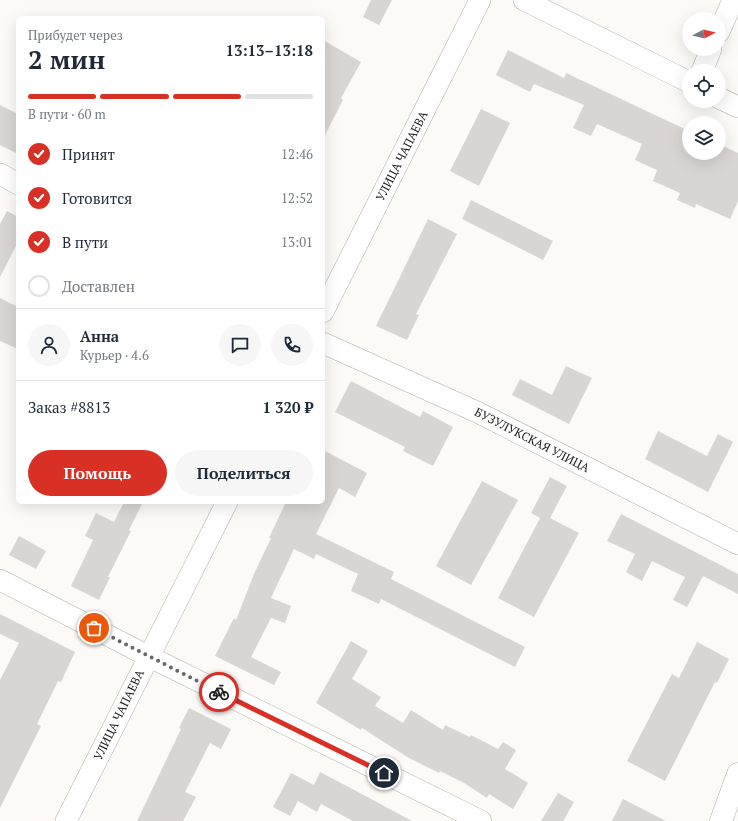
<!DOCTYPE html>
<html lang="ru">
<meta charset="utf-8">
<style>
body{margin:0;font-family:"PT Serif",serif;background:#f6f6f7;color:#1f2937;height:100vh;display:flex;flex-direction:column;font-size:15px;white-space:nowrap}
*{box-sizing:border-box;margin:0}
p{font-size:13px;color:#747a83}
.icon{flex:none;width:22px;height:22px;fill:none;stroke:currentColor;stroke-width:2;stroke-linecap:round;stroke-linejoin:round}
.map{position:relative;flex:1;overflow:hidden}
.drawer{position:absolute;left:16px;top:16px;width:309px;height:488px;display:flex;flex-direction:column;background:#fff;border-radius:6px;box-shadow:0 4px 16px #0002}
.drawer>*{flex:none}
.needle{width:26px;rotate:83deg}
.tools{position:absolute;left:682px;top:12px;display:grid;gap:8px}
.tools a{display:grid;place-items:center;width:44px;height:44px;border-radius:50%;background:#fff;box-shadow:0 4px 16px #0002;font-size:20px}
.pin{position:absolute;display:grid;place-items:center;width:34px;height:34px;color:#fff;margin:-17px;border:2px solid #fff;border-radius:50%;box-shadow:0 1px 4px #0007}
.courier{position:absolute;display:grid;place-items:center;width:40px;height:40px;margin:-20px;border:3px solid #d93025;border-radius:50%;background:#fff;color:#222;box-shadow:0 1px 5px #0007}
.headline em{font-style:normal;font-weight:700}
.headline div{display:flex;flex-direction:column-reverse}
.headline{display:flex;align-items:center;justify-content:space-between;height:68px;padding:0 12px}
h1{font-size:26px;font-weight:700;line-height:30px}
.bar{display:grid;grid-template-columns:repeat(4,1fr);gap:6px 4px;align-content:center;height:48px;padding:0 12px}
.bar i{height:5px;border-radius:3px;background:#e0e1e3}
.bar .active{background:#d93025}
.bar p{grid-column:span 4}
.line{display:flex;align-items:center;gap:10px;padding:0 12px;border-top:1px solid #e0e1e3}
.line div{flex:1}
.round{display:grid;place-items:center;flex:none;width:42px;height:42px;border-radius:21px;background:#f6f6f7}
ol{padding:0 12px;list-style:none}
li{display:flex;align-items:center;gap:12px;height:44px}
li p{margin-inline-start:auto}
li .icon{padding:4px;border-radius:50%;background:#d93025;color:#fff;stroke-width:4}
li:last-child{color:#747a83}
li i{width:22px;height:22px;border:2px solid #e0e1e3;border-radius:50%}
.action{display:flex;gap:8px;margin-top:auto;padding:8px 12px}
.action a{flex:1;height:46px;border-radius:24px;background:#d93025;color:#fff;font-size:16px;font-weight:700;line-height:46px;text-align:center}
.action a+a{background:#f6f6f7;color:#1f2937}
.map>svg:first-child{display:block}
</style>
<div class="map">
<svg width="738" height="821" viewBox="0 0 738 821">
<rect width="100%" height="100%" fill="#fcfaf7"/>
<!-- building -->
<g fill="#d8d5d3">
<path d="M371,0H392L379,25L363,17Z"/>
<path d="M323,40L361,62L341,98L343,100L323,139Z"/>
<path d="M508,50L564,78L566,73L689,131V153H719V144L738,153V201L730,219L696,204L695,208L677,200L680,193L653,181L657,170L635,160L642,144L597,124L591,136L573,128L584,105L534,84L530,92L496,75Z"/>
<path d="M0,105L18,114V154L0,145Z"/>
<path d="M481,109L510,123L479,186L450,171Z"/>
<path d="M471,200L553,241L543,260L462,219Z"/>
<path d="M7,211L18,217V242L0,277V224Z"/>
<path d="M428,219L457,234L416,314L419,315L407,340L376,326Z"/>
<path d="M0,298L18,307V349L0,341Z"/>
<path d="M566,366L592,378L569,424L512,395L520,379L552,395Z"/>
<path d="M351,381L420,417L423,411L453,427L433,466L403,451L405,447L335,412Z"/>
<path d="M658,431L707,456L718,434L733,442L708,492L645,459Z"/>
<path d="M323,450L367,473L355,497L339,488L316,534L394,572L391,579L525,647L515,667L381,599L379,604L351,591L358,574L316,554L314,559L294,549L271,598L291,606L285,623L271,618L251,657L281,672L274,685L215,656L234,618L236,620L254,574L271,538H269L286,502H323Z"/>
<path d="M550,477L567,486L550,518L579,533L534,617L498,598L540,518L531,513Z"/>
<path d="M482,481L518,500L471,585L436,566Z"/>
<path d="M124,502H143L129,530L131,531L108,577H110L99,600L71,586L93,540L85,536L96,513L114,522Z"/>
<path d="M621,514L738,574V594L703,576L687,607L673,600L685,577L652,561L642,581L626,572L635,554L607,541Z"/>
<path d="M19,536L46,551L36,569L9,555Z"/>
<path d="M0,614L75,652L61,682L58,681L37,724L41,726L0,808V680L19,643L0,634Z"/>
<path d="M351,641L368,651L352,679L381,697L375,706L403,723L411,710L443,730L445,725L470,737L471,735L498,749L503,742L516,750L505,769L528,783L513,809L489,794L487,798L464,783L440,771L439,773L409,758L362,728L361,730L316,703Z"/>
<path d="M697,642L729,659L717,683L715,682L665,781L627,761L672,674L679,678Z"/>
<path d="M189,708L231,729L221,749L210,743L185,792L196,797L183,821H137L181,729L179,728Z"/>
<path d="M320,772L358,792L412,821H353L321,804L317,812L298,801L290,816L273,807L291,773L314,785Z"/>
<path d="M558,793L574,802L563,821H541Z"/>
<path d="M623,799L666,821H612Z"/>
</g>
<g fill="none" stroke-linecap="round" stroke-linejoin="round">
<!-- minor casing -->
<g stroke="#b2b0ad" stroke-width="22">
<g id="minor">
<path d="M524,0L689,82"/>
<path d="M719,32L733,0"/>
<path d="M702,71L711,49"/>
<path d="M719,98L738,107"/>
<path d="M0,174L18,184"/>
<path d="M323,312L480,0"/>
<path d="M323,343L477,412L738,544"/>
<path d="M0,580L148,656L481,821"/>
<path d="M66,821L227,502"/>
</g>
</g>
<!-- tertiary casing -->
<g stroke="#b2b0ad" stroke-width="23">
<path id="tertiary" d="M721,821L738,774"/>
</g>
<!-- minor -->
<use href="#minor" stroke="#fff" stroke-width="21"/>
<!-- tertiary -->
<use href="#tertiary" stroke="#fff" stroke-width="22"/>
</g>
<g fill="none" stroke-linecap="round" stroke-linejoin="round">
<!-- done -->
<path stroke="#696867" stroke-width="4" stroke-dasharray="0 7.2" d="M94,628L219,692"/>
<!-- route -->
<path stroke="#d93025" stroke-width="5" d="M219,692L384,773"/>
</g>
<g text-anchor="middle" stroke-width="4" stroke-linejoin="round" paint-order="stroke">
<!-- street labels -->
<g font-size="12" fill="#1a1a19" stroke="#fff">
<text transform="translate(402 156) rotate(-63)" y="4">УЛИЦА ЧАПАЕВА</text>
<text transform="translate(532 440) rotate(27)" y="4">БУЗУЛУКСКАЯ УЛИЦА</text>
<text transform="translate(119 715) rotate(-64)" y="4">УЛИЦА ЧАПАЕВА</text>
</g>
</g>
</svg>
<div class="tools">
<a><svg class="needle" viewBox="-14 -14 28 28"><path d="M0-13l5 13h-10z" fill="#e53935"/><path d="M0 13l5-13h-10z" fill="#747a83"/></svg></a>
<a><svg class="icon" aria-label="locate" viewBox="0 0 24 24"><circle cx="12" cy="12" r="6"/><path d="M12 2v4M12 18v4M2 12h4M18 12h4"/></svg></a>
<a><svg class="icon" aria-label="layers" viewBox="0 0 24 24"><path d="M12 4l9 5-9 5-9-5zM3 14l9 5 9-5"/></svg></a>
</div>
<div class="pin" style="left:94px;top:628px;background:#ea580c"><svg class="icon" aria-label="bag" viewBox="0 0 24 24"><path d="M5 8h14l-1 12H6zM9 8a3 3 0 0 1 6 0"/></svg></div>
<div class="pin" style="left:384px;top:773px;background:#1f2937"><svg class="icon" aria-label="home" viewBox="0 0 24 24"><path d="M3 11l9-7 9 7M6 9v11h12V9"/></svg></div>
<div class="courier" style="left:219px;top:692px"><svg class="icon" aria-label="bike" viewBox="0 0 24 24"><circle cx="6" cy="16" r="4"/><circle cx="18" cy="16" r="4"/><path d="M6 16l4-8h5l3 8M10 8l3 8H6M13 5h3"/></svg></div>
<section class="drawer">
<div class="headline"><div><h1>2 мин</h1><p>Прибудет через</p></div><em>13:13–13:18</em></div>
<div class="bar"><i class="active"></i><i class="active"></i><i class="active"></i><i></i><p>В пути · 60 m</p></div>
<ol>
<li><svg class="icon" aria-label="check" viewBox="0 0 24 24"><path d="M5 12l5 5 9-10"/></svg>Принят<p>12:46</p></li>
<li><svg class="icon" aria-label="check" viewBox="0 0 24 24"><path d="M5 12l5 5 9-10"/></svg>Готовится<p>12:52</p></li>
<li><svg class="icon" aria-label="check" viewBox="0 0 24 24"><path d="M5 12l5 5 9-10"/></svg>В пути<p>13:01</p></li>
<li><i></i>Доставлен</li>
</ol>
<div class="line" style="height:72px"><a class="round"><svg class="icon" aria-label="person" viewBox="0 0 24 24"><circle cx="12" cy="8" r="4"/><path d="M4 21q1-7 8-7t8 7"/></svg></a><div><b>Анна</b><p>Курьер · 4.6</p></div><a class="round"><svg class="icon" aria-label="chat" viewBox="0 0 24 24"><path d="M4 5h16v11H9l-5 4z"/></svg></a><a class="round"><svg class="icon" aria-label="phone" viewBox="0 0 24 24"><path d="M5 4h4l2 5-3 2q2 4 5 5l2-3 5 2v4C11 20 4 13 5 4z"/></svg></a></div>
<div class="line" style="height:52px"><div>Заказ #8813</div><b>1 320 ₽</b></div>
<div class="action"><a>Помощь</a><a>Поделиться</a></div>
</section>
</div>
